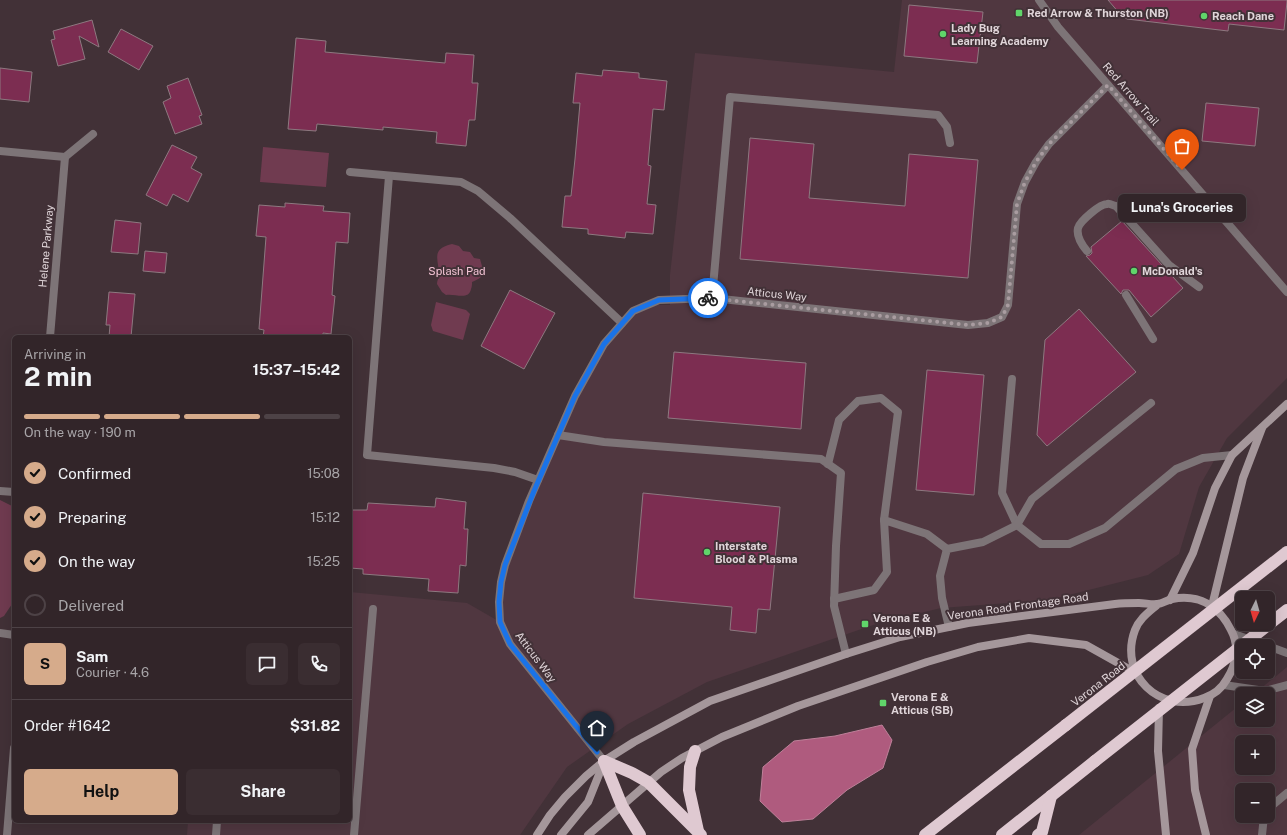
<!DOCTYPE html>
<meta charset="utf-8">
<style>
body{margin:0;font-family:"Public Sans",sans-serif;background:#3a2d31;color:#f1f3f6;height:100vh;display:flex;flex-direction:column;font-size:15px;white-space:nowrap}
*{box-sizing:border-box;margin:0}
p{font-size:13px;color:#a8a5a8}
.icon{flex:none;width:22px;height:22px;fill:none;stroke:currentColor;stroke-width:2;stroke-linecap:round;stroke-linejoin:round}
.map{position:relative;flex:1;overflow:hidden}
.sheet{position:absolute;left:12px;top:335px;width:340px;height:488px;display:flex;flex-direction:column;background:#322529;border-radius:6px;box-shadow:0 4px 16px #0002,0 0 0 1px #4d4246}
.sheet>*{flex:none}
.needle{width:26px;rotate:185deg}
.buttons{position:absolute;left:1235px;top:591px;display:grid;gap:8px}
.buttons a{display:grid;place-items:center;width:40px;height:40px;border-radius:6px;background:#322529;box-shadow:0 4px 16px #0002,0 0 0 1px #4d4246;font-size:20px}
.pin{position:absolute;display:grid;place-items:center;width:34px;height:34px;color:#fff;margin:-41px -17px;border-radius:50% 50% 50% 0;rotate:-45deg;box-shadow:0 0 4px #0007}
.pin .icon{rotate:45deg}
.courier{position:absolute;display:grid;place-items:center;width:40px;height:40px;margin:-20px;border:3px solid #1a73e8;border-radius:50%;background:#fff;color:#222;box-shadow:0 1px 5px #0007}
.bubble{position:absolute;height:28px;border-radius:6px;background:#322529;box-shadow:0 4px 16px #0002,0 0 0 1px #4d4246;font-size:13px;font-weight:700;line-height:28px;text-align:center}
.overview em{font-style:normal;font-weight:700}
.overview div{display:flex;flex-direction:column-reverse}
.overview{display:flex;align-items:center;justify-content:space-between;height:68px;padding:0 12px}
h1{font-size:26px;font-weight:700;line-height:30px}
.bar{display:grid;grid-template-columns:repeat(4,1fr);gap:6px 4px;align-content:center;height:48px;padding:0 12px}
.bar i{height:5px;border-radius:3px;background:#4d4246}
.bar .active{background:#d6ab8b}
.bar p{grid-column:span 4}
.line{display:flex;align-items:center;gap:10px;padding:0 12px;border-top:1px solid #4d4246}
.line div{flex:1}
.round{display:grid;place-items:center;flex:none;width:42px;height:42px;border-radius:6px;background:#3a2d31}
ol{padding:0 12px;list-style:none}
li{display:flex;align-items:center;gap:12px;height:44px}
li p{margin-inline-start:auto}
li .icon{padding:4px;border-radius:50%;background:#d6ab8b;color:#111;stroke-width:4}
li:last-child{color:#a8a5a8}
li i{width:22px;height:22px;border:2px solid #4d4246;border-radius:50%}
.action{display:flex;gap:8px;margin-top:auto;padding:8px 12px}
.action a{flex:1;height:46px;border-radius:6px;background:#d6ab8b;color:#111;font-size:16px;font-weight:700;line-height:46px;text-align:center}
.action a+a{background:#3a2d31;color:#f1f3f6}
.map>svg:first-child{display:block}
</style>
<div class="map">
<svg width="1287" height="835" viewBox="0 0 1287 835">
<rect width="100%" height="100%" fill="#423137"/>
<!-- built -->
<g fill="#503740" fill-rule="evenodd">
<path d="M902,0H1287V378L1227,438L1199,487L1179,554L1148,575L1049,600L941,608L879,623L707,682L628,724L567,767L520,835H187L188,821H350V592L467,603L500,622L501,582L529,501L604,344L638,310L655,305H670V275L695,53L894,72Z"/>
<path d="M1287,667V835H1079L1242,703V720H1268V694H1254ZM1242,742H1268V768H1242ZM1242,790H1268V816H1242Z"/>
</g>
<!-- green -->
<g fill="#703b50">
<path d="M263,147L329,153L326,187L260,182Z"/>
<path d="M452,244L459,246L463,251L470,252L474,258L480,259C484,273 486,276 472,282C472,284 472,287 471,289C469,301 454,293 446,295L442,292L437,284C437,280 439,278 439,275C439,260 430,249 452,244Z"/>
<path d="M436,302L466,310L470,314L463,340L433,331L431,325Z"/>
<path d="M0,500L14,507V584L12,604L4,616L0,618Z"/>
</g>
<!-- water -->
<path fill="#af5b7e" stroke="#be8099" d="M882,725L892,740L883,768L847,790L813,819L782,822L760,801L763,767L794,741L835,736Z"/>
<!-- building -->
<g fill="#7c2d51" stroke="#8d7980">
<path d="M1108,0H1287V2L1284,30L1229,24L1228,31L1127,19L1120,14Z"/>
<path d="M909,5L983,12L977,63L904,56Z"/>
<path d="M92,20L99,47L79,36L85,59L58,66L51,40L55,39L53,31Z"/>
<path d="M121,29L153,46L139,70L108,52Z"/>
<path d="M296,38L326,41L325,52L445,63L446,53L474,55L472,83H478L475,120H469L466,146L436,143L437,132L383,127V130L317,124L316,131L288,129Z"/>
<path d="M0,68L32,72L29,102L0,99Z"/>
<path d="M603,70L639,73V78L667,81L664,110L653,109L648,165L651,166L647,204L656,205L653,234L626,232L625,238L588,234V229L562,227L565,196H571L575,159L580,103H573L576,73L602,76Z"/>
<path d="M188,78L202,115L199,116L202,124L175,134L163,102L171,98L167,86Z"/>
<path d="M1206,103L1259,108L1255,146L1202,141Z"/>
<path d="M750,138L814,144L809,198L905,206L909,154L978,160L968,278L740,259Z"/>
<path d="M172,145L197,157L191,168L202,174L188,202L173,194L167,206L146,195Z"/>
<path d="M285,203L324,206L323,211L350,213L348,243L336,242L332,295L335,296L331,334L323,333V337H263L264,330L259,329L266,237L256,236L259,205L285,207Z"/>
<path d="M115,220L141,223L138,254L111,252Z"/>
<path d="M1122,221L1183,288L1151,317L1129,290H1123L1121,294L1086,256L1090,255L1092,253L1091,247Z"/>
<path d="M145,251L167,253L165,273L143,271Z"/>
<path d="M510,290L555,313L524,369L481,346Z"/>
<path d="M109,292L135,294L131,337H109L110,325H106Z"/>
<path d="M1079,309L1136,372L1047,446L1037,435L1045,340Z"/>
<path d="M674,352L806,363L801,429L668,418Z"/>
<path d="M927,370L984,375L974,495L916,490Z"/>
<path d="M643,493L780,507L770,610L758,609L756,633L730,630L732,607L634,598Z"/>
<path d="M436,498L466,502L464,529H468L466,566L460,565L458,593L428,591L429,579L363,574V569L350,568V510H367L368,503L435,507Z"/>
</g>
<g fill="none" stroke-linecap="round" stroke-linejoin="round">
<!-- lane -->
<g stroke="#7d7477" stroke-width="8">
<path d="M350,172L461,182L478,191L510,218L622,323"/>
<path d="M389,176L367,455L494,468L515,472L538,480"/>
<path d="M1087,251C1082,245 1076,237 1078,228C1080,221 1100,204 1107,204C1110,203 1114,206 1116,206L1169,265L1199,287"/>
<path d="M1126,295L1153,339"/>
<path d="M712,298L730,97L938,115L947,127L950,143"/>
<path d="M1012,379L1002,493L1017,525L1041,544H1069L1105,528L1176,469L1203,458L1232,455"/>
<path d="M558,435L604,442L821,459L841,473L836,546L834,606L846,654"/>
<path d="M828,464L839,420L858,401L881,398L898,412L884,520"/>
<path d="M834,599L874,590L887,572L884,520L927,534L947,549"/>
<path d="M949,627L942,598L940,576L947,549L983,542L1017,525L1032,499L1151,403"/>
<path d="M1268,809L1287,793"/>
<path d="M216,835L217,821"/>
<path d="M354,835L373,609"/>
<path d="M1262,835L1264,816"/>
</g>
<!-- street -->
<g stroke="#7d7477" stroke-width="8">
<path d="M1039,0L1058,27L1287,292"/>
<path d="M0,151L65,157"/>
<path d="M65,157L93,134"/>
<path d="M50,337L65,157"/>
<path d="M0,491L14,492"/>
<path d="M0,633L14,635"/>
<path d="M1234,634L1268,646"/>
<path d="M1268,646L1287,653"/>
<path d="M1224,685L1265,691L1287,685"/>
<path d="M604,761L510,644L500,622L499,602L501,582L505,565L529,501L575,396L604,344L633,311L659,300L712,298L968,325L988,323L1002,317L1008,305L1017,204L1025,182L1036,162L1049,144L1108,85"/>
<path d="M7,835L14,748"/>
</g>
<!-- secondary -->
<g stroke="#a5979b" stroke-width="8">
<path d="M1170,600L1193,553L1215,488L1232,455L1287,404"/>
<path d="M1212,606L1243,478L1262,428"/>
<path d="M1159,708L1158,751L1166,835"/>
<path d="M537,835L550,815L565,797L586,776L604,761L634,742L710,701L846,654L900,637L968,623L1115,604C1123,603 1131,603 1139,603C1145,603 1152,605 1157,604C1162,604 1167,600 1172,599C1199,594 1219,606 1231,630C1240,646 1236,665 1227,679C1222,688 1213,695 1204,698C1160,715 1118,675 1135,630C1139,619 1149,612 1157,605"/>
<path d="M561,835L588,802L604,762"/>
<path d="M588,835L661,772L682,758L722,737L798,706L927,662L978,647L1029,638L1086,645L1136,673"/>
<path d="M1206,835L1195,790L1192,749L1210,696"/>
</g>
<!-- highway -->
<g stroke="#dfc9d1" stroke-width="12">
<path d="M695,751L690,767L689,790L698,831"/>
<path d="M604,761L632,773L648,782L701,835"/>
<path d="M604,761L622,806L640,835"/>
<path d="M925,835L1066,725"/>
<path d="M1002,835L1095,761"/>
<path d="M1038,835L1042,832L1051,796"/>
</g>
<!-- highway-bridge -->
<g stroke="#dfc9d1" stroke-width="12">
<path d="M1066,725L1287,552"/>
<path d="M1095,761L1287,610"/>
</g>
</g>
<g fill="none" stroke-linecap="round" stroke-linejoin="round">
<!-- done -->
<path stroke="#a99ca0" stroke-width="4" stroke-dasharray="0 7.2" d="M708,298L968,325L988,323L1002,317L1008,305L1017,204L1025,182L1036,162L1049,144L1108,85L1182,170"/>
<!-- route -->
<path stroke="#1a73e8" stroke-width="5" d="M597,752L510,644L500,622L499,602L501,582L505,565L534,491L575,396L604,344L633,311L659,300L708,298"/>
</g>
<!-- markers -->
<g fill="#60d56a" stroke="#423137" stroke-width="1.5">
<rect x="1015" y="9" width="8" height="8" rx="2"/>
<circle cx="1204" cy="16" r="4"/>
<circle cx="943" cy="34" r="4"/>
<circle cx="1134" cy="271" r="4"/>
<circle cx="707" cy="552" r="4"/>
<rect x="861" y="620" width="8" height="8" rx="2"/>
<rect x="879" y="699" width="8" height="8" rx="2"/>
</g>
<g text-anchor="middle" stroke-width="4" stroke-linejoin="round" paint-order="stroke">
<!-- poi labels -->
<g font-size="11" font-weight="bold" fill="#e0d5d9" stroke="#423137" text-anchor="start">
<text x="1027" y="17">Red Arrow &amp; Thurston (NB)</text>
<text x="1212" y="20">Reach Dane</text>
<text x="951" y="32">Lady Bug<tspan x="951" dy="13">Learning Academy</tspan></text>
<text x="1142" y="275">McDonald's</text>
<text x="715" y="550">Interstate<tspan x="715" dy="13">Blood &amp; Plasma</tspan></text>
<text x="873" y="622">Verona E &amp;<tspan x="873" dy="13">Atticus (NB)</tspan></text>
<text x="891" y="701">Verona E &amp;<tspan x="891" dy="13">Atticus (SB)</tspan></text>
</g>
<!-- street labels -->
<g font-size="11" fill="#e0d5d9" stroke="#423137">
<text transform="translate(1131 94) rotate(49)" y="4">Red Arrow Trail</text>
<text transform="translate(46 246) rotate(-85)" y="4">Helene Parkway</text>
<text transform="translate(777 294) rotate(6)" y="4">Atticus Way</text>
<text transform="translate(1018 606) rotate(-8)" y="4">Verona Road Frontage Road</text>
<text transform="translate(536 657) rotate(53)" y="4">Atticus Way</text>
<text transform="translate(1098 684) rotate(-38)" y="4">Verona Road</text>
</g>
<!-- park labels -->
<g font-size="11" fill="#f5c5d6" stroke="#423137">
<text x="457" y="275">Splash Pad</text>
</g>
</g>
</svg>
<div class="buttons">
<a><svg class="needle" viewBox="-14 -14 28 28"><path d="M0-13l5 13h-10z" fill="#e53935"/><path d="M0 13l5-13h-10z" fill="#a8a5a8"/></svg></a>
<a><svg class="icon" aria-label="locate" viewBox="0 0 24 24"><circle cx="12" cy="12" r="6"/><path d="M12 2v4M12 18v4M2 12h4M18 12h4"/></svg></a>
<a><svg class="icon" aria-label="layers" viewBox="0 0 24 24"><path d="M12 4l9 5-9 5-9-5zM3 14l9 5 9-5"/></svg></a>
<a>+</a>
<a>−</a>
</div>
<div class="pin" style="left:1182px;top:170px;background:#ea580c"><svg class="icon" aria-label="bag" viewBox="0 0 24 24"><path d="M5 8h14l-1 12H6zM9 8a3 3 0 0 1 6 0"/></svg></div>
<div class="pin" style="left:597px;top:752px;background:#1f2937"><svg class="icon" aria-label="home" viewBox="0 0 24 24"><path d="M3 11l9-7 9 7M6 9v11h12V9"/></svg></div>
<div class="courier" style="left:708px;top:298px"><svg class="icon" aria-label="bike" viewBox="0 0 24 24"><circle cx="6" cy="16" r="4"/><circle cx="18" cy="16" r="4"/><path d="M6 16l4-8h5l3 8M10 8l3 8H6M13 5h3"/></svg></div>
<div class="bubble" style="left:1118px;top:194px;width:128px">Luna's Groceries</div>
<section class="sheet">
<div class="overview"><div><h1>2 min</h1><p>Arriving in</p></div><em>15:37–15:42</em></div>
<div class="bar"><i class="active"></i><i class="active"></i><i class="active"></i><i></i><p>On the way · 190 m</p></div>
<ol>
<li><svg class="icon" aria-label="check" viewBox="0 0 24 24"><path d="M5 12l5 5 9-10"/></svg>Confirmed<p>15:08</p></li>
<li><svg class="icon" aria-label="check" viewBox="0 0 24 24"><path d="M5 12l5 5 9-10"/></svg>Preparing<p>15:12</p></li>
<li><svg class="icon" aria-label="check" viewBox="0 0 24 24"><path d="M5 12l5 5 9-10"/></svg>On the way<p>15:25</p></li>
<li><i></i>Delivered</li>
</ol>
<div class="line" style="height:72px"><b class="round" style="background:#d6ab8b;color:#111">S</b><div><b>Sam</b><p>Courier · 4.6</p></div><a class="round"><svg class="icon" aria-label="chat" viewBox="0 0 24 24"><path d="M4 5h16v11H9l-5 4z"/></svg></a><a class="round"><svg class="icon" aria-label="phone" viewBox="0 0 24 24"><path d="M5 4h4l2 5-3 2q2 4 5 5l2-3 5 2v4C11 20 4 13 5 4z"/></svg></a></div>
<div class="line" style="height:52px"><div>Order #1642</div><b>$31.82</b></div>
<div class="action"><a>Help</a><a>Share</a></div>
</section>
</div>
